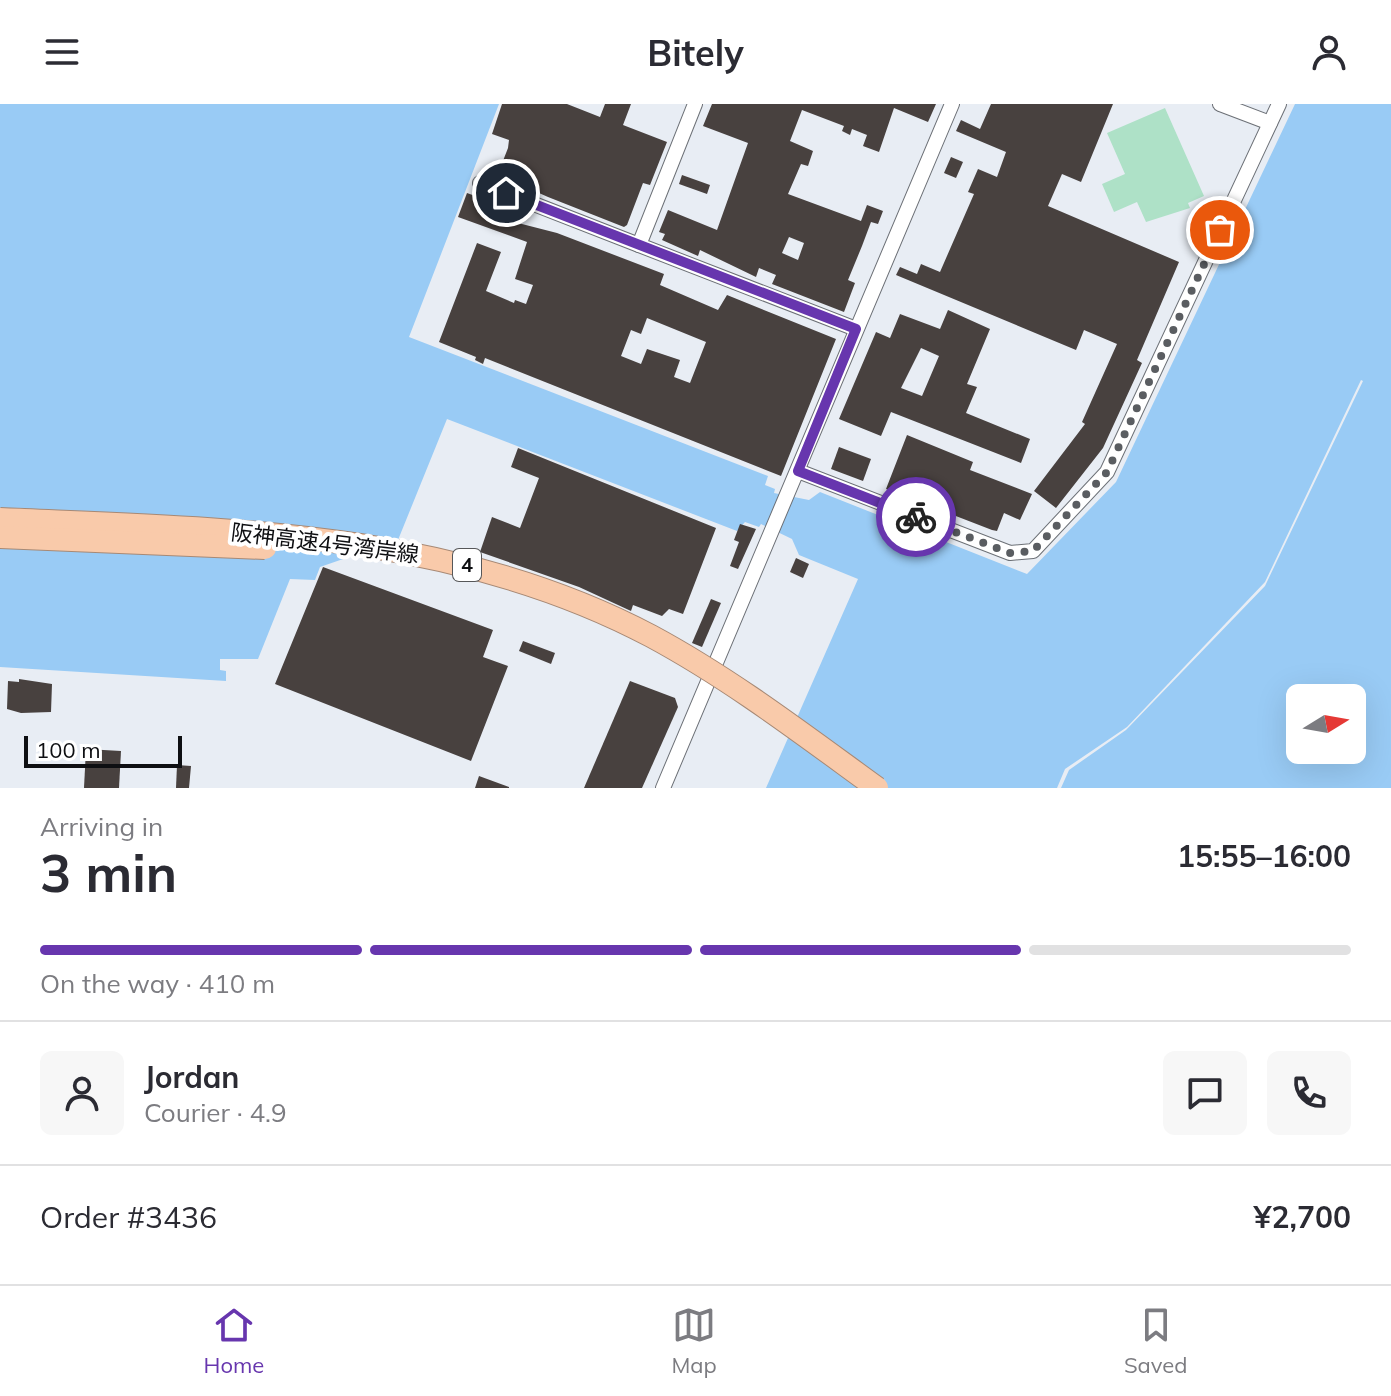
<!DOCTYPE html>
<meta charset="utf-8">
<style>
body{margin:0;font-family:Mulish,"Noto Sans JP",sans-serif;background:#f7f7f7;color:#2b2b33;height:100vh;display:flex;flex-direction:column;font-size:30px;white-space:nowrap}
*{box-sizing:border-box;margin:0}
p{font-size:26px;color:#7c7c81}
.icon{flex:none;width:44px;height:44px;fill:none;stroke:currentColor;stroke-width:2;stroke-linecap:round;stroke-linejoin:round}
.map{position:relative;height:684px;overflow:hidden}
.panel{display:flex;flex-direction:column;background:#fff;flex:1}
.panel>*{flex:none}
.needle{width:52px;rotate:79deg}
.buttons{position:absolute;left:1286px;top:580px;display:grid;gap:16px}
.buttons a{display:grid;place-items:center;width:80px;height:80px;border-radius:12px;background:#fff;box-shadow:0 8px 32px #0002;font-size:40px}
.scale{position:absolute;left:24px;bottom:20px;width:158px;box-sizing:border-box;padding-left:8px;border:4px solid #0e0f12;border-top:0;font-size:22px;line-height:28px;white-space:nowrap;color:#0e0f12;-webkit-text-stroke:6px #fff;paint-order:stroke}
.pin{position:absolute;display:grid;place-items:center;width:68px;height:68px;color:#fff;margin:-34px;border:4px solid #fff;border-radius:50%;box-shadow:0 2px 8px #0007}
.courier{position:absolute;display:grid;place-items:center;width:80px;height:80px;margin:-40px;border:6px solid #6736ae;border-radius:50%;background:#fff;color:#222;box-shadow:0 2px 10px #0007}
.head em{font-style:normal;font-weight:700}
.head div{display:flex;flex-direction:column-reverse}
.head{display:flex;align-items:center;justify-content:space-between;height:136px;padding:0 40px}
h1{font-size:52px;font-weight:700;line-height:60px}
.bar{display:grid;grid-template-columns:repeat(4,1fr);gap:12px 8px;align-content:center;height:96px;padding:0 40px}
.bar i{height:10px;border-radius:6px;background:#e1e1e2}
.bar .current{background:#6736ae}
.bar p{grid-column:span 4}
.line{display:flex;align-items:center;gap:20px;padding:0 40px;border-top:2px solid #e1e1e2}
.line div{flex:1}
.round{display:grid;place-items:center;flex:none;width:84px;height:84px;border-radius:12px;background:#f7f7f7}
header{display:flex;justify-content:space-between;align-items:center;height:104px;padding:0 40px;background:#fff;font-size:36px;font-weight:700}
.tabs{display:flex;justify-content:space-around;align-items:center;height:112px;border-top:2px solid #e1e1e2;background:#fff;font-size:22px;color:#7c7c81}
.tabs a{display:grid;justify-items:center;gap:4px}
.tabs .current{color:#6736ae}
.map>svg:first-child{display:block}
</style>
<header><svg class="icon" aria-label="menu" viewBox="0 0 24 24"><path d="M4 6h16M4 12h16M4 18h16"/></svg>Bitely<svg class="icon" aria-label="person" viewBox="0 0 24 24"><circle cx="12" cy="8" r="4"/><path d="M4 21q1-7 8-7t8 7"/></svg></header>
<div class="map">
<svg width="1391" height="684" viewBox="0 0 1391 684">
<rect width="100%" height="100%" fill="#e8edf4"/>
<!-- green -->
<path fill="#aee1c7" d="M1165,4L1204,92L1188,99L1190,104L1146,118L1137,98L1114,108L1102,80L1125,70L1107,29Z"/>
<!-- water -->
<path fill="#99cbf5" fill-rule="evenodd" d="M0,0H499L409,233L768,372L765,381L775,385L774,389L809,396L820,388L1027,470L1116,378L1295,0H1391V684H766L858,475L799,451L792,435L761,420L759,423L745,418L737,427L447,315L398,436L320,463L315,476L290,475L258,555H220V566L226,567V577L0,563ZM1300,594H1352V646H1300Z"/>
<!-- pier -->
<path fill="#e8edf4" d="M1361,276L1363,277L1265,482L1126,626L1069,666L1061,684H1057L1065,665L1127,623L1265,478Z"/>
<!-- building -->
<g fill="#48413f" fill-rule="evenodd">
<path d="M502,0H567L600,13L605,0H631L623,21L667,38L650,81L643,79L627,121L624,123L548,93L489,67L492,58L501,62L508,44L509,36L492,30Z"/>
<path d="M712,0H936L928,18L894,4L879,48L863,42L867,31L852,25L850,31L842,27L844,22L802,6L790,37L813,47L808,62L801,60L788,90L861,117L867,101L883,107L878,120L871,118L862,142L848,176L855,179L844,208L772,180L776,171L759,164L756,173L700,146L698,152L662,136L665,130L659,128L668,106L717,126L748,39L703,22ZM789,133L804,139L798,156L782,149Z"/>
<path d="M991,0H1113L1081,78L1062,70L1048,102L1179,158L1137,256L1142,259L1103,344L1056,404L1034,387L1085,320L1082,318L1117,240L1084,226L1076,246L896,171L900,163L917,170L921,160L940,168L974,90L968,88L978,65L997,73L1006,48L956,27L961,16L980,25Z"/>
<path d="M951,53L963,58L956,74L944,69Z"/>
<path d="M682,71L710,81L707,90L679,80Z"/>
<path d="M467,89L508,104L505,110L520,115L518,119L557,129L664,170L660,181L718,206L727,191L836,235L781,372L485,254L483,260L475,256L476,253L439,238L477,139L501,148L486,187L514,199L515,196L526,200L533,181L515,175L527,138L458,113ZM647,214L706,238L690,279L674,273L680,256L647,245L641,260L621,252L631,226L641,230Z"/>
<path d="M948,206L990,225L967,280L977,283L966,309L1030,335L1021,359L891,308L881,332L839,315L876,228L890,234L900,210L940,225ZM921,244L939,252L922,292L901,284Z"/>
<path d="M907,331L973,358L970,366L1032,390L1020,416L1004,409L997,427L992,426L886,385Z"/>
<path d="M839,343L871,355L863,377L831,365Z"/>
<path d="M518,344L716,424L683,510L669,505L662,512L633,501L631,507L579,483L480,448L492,413L520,424L539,374L511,363Z"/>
<path d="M740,420L756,425L738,465L730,462L739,438L734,436Z"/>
<path d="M796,454L809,460L803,474L790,468Z"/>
<path d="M323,463L493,526L483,553L508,562L471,657L275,580Z"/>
<path d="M711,495L721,499L702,543L692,539Z"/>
<path d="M523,537L555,549L551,560L519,547Z"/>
<path d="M19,575L52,580L51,608L21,609L7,605L8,577L19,578Z"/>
<path d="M630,577L675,594L678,603L642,684H584Z"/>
<path d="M86,645L121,647L119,684H84Z"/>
<path d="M177,661L191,662L189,684H176Z"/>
<path d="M479,672L509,683V684H475Z"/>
</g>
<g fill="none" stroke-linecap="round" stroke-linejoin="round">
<!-- minor casing -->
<g stroke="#6c7076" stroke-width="16">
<g id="minor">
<path d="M695,0L639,141L856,225"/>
<path d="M1220,0L1270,19"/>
<path d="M480,79L639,141"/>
<path d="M798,367L1010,449L1033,447L1107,368L1279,0"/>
<path d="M663,684L952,0"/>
</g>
</g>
<!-- minor -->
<use href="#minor" stroke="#fff" stroke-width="14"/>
<!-- highway-bridge casing -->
<g stroke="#a78975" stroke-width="24" stroke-linecap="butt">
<g id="highway-bridge">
<path d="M0,415C222,425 449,425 651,532C731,575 804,631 877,684"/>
<path d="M0,433L265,444"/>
</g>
</g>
<!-- highway-bridge -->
<use href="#highway-bridge" stroke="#f9caaa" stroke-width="22"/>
</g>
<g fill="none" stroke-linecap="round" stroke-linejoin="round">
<!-- done -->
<path stroke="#5a5d61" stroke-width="8" stroke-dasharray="0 14.4" d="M916,413L1010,449L1033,447L1107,368L1220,126"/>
<!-- route -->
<path stroke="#6736ae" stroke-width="10" d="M506,89L856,225L798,367L916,413"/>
</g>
<g text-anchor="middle" stroke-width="8" stroke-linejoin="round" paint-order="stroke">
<!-- shield labels -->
<rect fill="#fff" stroke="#565759" stroke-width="2" x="453" y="445" width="28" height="32" rx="6"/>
<g font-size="20" font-weight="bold" fill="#0e0f12">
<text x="467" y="468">4</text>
</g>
<!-- street labels -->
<g font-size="22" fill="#0e0f12" stroke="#fff">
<text transform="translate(325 439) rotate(7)" y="8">阪神高速4号湾岸線</text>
</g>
</g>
</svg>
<div class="buttons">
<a><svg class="needle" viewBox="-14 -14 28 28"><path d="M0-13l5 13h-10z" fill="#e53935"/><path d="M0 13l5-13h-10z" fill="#7c7c81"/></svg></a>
</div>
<div class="scale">100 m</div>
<div class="pin" style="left:1220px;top:126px;background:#ea580c"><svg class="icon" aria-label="bag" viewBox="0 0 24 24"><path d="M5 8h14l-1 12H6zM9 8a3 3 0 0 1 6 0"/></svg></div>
<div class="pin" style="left:506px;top:89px;background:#1f2937"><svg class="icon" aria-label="home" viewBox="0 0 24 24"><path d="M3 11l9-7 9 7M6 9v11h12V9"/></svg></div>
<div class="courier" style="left:916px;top:413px"><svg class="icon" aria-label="bike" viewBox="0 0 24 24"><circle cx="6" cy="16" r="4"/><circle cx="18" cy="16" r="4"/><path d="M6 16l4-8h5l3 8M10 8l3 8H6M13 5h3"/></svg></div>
</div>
<section class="panel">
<div class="head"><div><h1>3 min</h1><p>Arriving in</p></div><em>15:55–16:00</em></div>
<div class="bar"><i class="current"></i><i class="current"></i><i class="current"></i><i></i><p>On the way · 410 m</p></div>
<div class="line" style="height:144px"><a class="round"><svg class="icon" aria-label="person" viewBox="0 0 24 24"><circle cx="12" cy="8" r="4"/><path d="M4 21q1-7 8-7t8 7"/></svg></a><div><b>Jordan</b><p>Courier · 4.9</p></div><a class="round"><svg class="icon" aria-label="chat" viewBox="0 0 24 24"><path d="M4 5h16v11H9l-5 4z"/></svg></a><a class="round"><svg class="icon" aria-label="phone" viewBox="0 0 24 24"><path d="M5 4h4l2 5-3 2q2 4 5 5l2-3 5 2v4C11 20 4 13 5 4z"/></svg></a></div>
<div class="line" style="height:104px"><div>Order #3436</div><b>¥2,700</b></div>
</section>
<nav class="tabs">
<a class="current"><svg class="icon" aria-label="home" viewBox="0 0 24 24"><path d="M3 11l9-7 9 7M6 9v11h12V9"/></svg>Home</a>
<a><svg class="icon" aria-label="map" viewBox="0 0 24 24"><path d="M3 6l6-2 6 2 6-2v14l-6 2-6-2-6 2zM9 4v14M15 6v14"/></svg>Map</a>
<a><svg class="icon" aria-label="saved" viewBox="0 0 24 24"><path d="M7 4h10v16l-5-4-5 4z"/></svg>Saved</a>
</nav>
